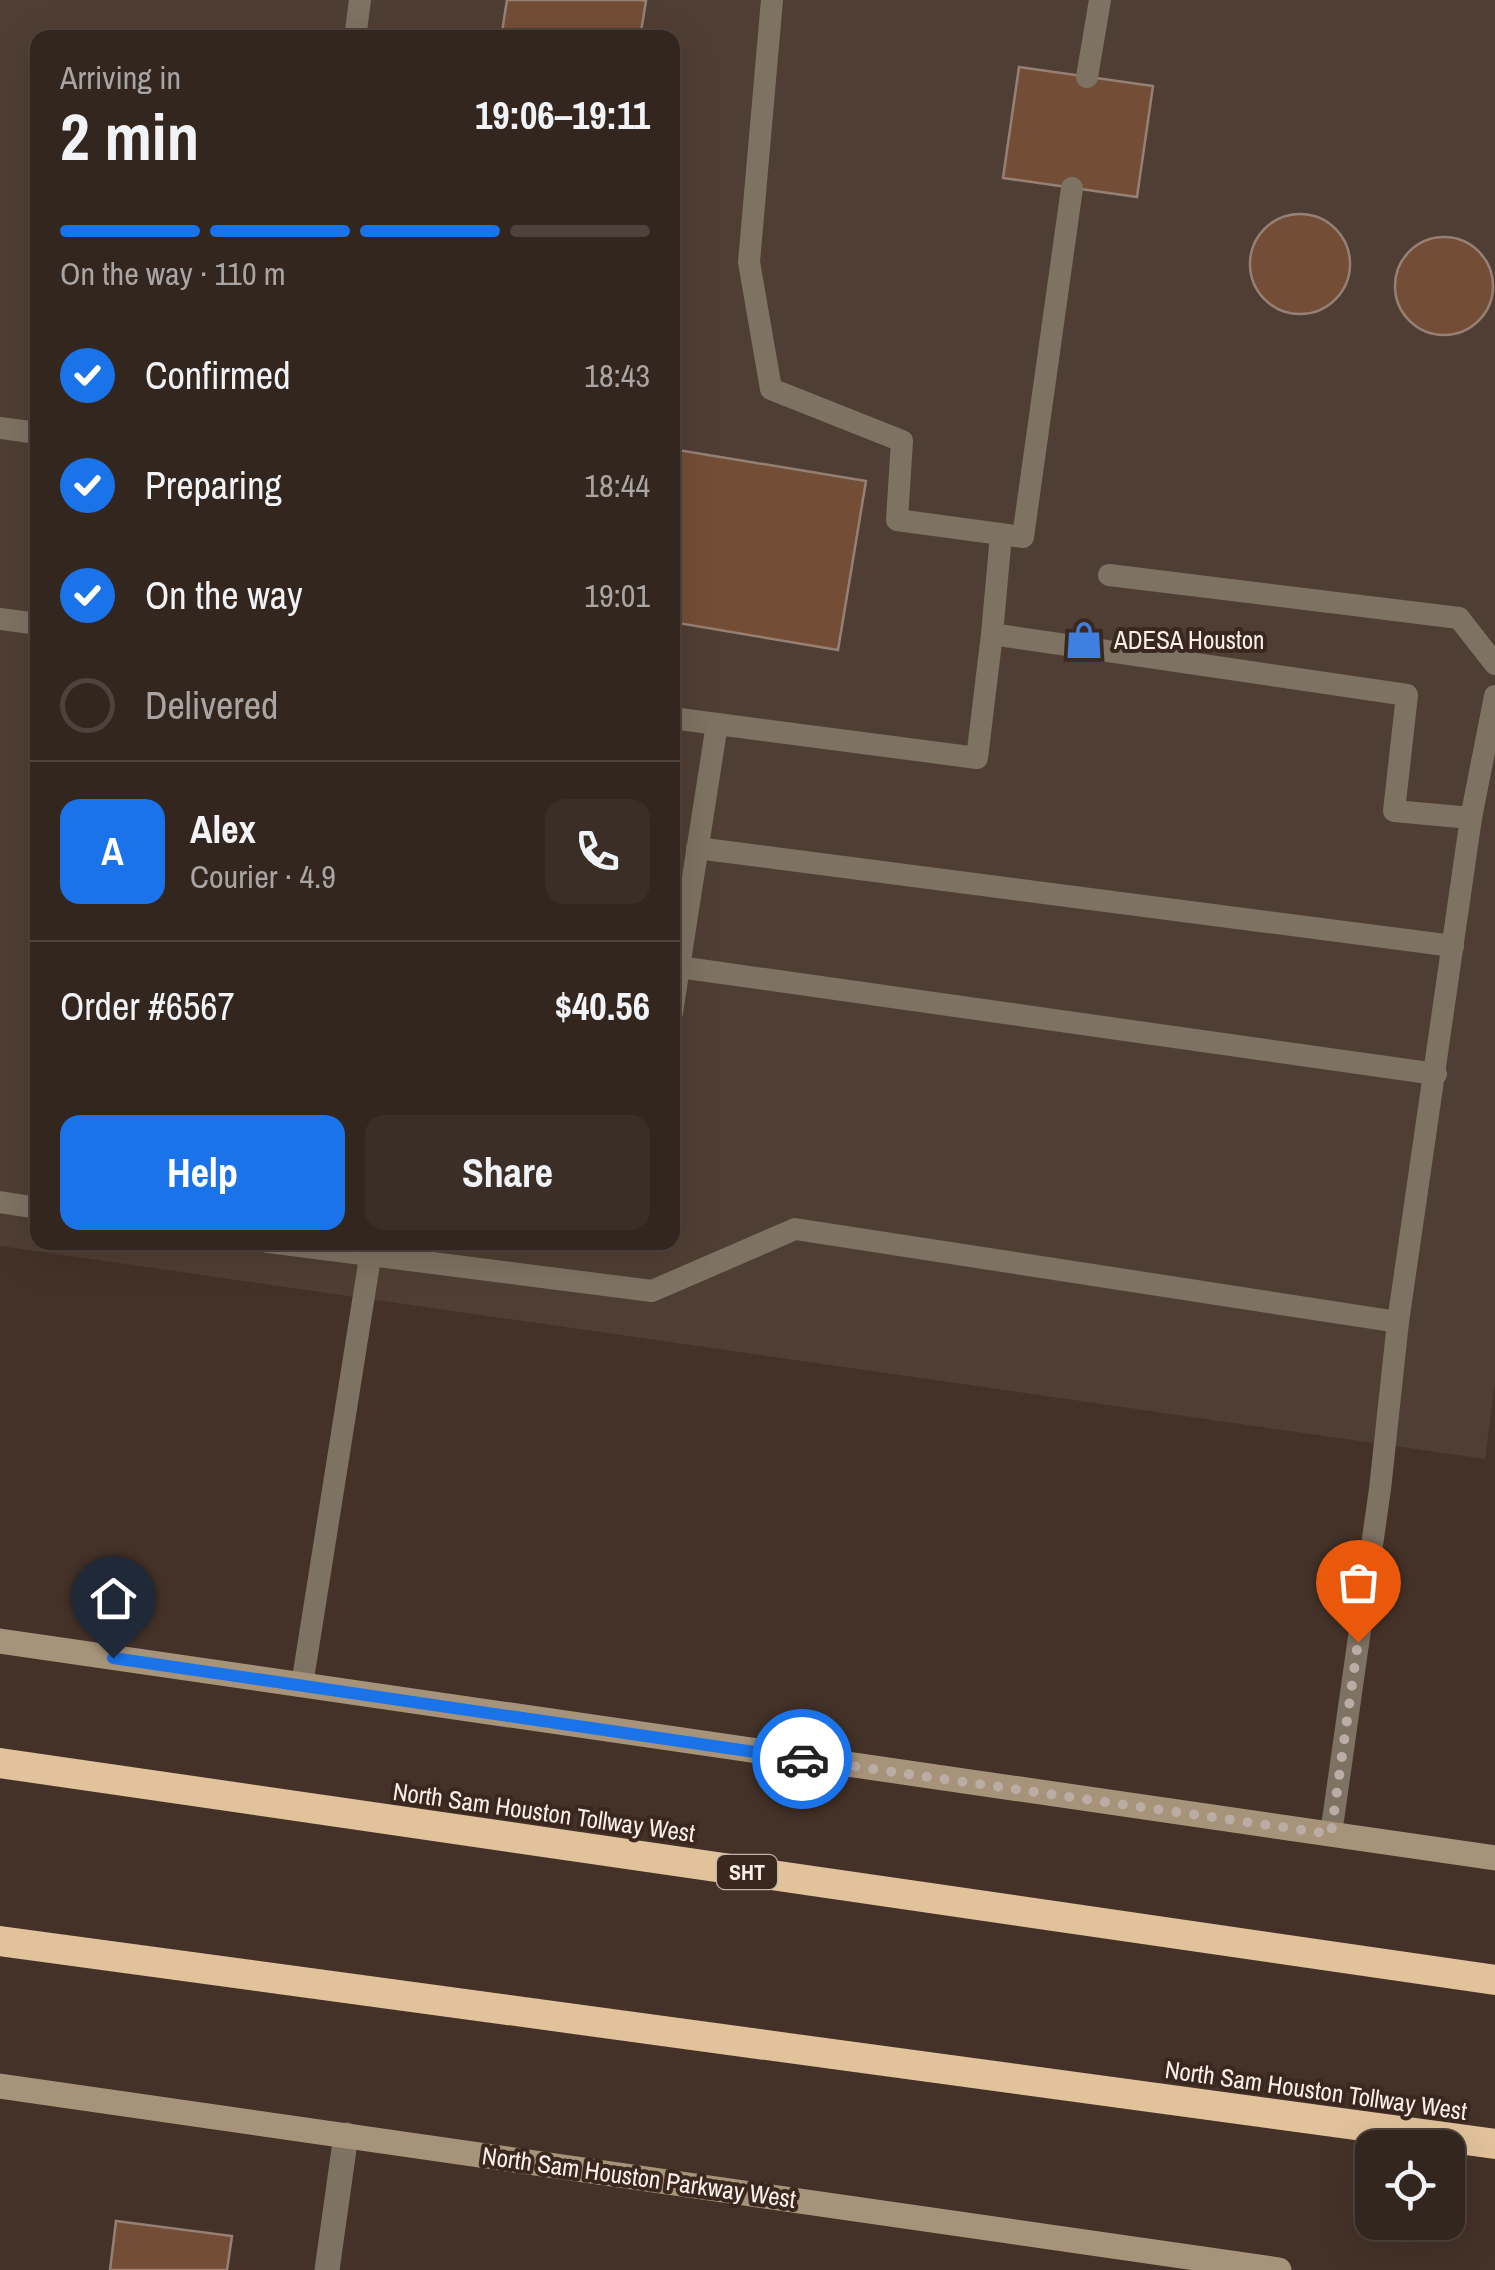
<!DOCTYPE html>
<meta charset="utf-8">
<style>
body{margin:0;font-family:"Archivo Narrow",sans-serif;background:#3b2e27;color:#f1f3f6;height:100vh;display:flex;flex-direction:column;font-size:38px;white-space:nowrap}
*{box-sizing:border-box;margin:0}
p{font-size:32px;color:#a9a5a4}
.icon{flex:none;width:55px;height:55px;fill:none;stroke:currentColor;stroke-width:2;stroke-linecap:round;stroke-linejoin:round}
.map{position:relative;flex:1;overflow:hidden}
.side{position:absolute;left:30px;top:30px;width:650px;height:1220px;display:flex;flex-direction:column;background:#33261e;border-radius:20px;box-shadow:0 10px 40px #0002,0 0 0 2px #4e433c}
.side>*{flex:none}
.tools{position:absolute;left:1355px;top:2130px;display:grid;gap:20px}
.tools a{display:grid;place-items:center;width:110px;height:110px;border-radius:20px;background:#33261e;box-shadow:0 10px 40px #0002,0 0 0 2px #4e433c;font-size:50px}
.pin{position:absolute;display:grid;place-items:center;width:85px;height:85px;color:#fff;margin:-102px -42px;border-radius:50% 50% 50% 0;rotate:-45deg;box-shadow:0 0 10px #0007}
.pin .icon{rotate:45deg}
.courier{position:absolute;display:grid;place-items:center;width:100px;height:100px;margin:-50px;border:8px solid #1a73e8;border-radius:50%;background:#fff;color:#222;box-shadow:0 2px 12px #0007}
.headline em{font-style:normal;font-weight:800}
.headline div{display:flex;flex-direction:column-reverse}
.headline{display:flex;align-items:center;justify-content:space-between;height:170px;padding:0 30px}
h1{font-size:65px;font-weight:800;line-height:75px}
.bar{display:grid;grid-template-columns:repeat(4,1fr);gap:15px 10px;align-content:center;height:120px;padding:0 30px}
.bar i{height:12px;border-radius:8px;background:#4e433c}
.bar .current{background:#1a73e8}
.bar p{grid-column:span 4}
.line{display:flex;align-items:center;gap:25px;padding:0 30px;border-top:2px solid #4e433c}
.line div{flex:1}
.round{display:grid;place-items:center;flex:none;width:105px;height:105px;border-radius:20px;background:#3b2e27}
ol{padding:0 30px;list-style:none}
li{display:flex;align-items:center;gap:30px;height:110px}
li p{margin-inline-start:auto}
li .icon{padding:10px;border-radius:50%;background:#1a73e8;color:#fff;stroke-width:4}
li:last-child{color:#a9a5a4}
li i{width:55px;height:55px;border:5px solid #4e433c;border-radius:50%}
.primary-button{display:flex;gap:20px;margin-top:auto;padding:20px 30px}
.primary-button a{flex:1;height:115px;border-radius:20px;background:#1a73e8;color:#fff;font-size:40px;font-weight:800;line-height:115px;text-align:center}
.primary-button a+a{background:#3b2e27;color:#f1f3f6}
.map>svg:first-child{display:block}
</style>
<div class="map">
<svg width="1495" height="2270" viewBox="0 0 1495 2270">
<rect width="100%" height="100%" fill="#443228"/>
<!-- commercial -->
<path fill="#4f3e33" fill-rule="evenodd" d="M0,0H1495V1381L1485,1459L0,1246ZM38,38H672V1242H38Z"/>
<!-- building -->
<g fill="#744d36" stroke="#968075" stroke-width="2.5">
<path d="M507,0H640L646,1L640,38H501Z"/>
<path d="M1019,67L1153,86L1137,197L1003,178Z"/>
<circle cx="1300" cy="264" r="50"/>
<circle cx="1444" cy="286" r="49"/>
<path d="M672,449L866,481L838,650L672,622Z"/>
<path d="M116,2221L232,2236L227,2270H110Z"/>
</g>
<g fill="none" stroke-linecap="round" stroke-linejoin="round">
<!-- lane -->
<g stroke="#7e7262" stroke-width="22">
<path d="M772,0L749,262L771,389L902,441L897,520L1023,537L1072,188"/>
<path d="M355,38L360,0"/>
<path d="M1087,77L1100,0"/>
<path d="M0,428L38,433"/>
<path d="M1109,575L1459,618L1495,664"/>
<path d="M0,619L38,624"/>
<path d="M992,634L1001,535"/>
<path d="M672,718L977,758L992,634L1407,695L1394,811L1471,818"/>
<path d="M717,724L679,967L1436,1074"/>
<path d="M697,848L1453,946"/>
<path d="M672,1013L679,967"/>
<path d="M0,1202L38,1208"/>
<path d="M268,1242L652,1291L795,1229L1398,1322L1380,1489L1331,1834"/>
<path d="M1398,1322L1471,818L1495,696"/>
<path d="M302,1685L372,1245"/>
</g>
<!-- street -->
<path stroke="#7e7262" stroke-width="25" d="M327,2270L346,2135"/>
<!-- secondary -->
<g stroke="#a79379" stroke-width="25">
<path d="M0,1641L1495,1858"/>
<path d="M0,2086L1279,2270"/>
</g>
<!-- highway -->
<g stroke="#e1c29a" stroke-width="30">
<path d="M0,1763L1495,1980"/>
<path d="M0,1941L1495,2144"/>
</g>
</g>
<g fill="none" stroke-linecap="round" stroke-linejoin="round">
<!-- done -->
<path stroke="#bbada5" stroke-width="10" stroke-dasharray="0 18" d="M802,1759L1331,1834L1358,1642"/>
<!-- route -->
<path stroke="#1a73e8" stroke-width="12" d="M113,1658L802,1759"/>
</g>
<!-- icons -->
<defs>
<g id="shop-bare" transform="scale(3)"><path d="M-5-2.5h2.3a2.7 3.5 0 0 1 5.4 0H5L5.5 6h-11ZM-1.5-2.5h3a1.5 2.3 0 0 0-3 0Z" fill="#3f7fe0" stroke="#3a281e" stroke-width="2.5" paint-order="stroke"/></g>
</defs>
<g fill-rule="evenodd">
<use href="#shop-bare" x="1084" y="640"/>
</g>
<g text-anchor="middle" stroke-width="8" stroke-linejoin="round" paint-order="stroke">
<!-- shield labels -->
<rect fill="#3a281e" stroke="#c1b3ac" stroke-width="2.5" x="717" y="1855" width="60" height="34" rx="8"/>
<g font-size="22" font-weight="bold" fill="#fbefe9">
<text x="747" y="1880">SHT</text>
</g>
<!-- poi labels -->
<g font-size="25" fill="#fbefe9" stroke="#3a281e" text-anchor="start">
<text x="1114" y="649">ADESA Houston</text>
</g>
<!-- street labels -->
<g font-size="25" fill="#fbefe9" stroke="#3a281e">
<text transform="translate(544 1812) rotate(8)" y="9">North Sam Houston Tollway West</text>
<text transform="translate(1316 2090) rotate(8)" y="9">North Sam Houston Tollway West</text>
<text transform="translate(639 2177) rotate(8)" y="9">North Sam Houston Parkway West</text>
</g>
</g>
</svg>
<div class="tools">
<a><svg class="icon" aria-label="locate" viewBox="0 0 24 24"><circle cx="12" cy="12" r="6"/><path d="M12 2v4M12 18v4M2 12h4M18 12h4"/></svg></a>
</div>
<div class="pin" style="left:1358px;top:1642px;background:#ea580c"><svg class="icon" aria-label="bag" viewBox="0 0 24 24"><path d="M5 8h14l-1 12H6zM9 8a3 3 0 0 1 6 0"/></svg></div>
<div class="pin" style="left:113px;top:1658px;background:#1f2937"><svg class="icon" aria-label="home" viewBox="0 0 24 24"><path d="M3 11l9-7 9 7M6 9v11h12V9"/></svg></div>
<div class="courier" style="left:802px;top:1759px"><svg class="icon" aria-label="car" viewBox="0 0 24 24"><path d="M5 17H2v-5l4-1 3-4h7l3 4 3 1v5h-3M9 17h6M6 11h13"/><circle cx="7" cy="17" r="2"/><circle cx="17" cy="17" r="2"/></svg></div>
<section class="side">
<div class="headline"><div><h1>2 min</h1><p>Arriving in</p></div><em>19:06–19:11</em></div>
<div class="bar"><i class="current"></i><i class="current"></i><i class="current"></i><i></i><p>On the way · 110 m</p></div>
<ol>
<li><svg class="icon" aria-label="check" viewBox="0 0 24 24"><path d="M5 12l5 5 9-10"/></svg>Confirmed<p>18:43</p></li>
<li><svg class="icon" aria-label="check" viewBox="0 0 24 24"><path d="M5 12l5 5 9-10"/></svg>Preparing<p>18:44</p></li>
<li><svg class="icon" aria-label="check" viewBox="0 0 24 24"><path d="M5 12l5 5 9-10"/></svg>On the way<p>19:01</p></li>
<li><i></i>Delivered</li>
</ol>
<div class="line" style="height:180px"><b class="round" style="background:#1a73e8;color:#fff">A</b><div><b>Alex</b><p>Courier · 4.9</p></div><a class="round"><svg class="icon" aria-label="phone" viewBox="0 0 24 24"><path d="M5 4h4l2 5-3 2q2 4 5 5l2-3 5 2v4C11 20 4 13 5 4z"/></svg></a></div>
<div class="line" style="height:130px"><div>Order #6567</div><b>$40.56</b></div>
<div class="primary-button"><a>Help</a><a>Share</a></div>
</section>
</div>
